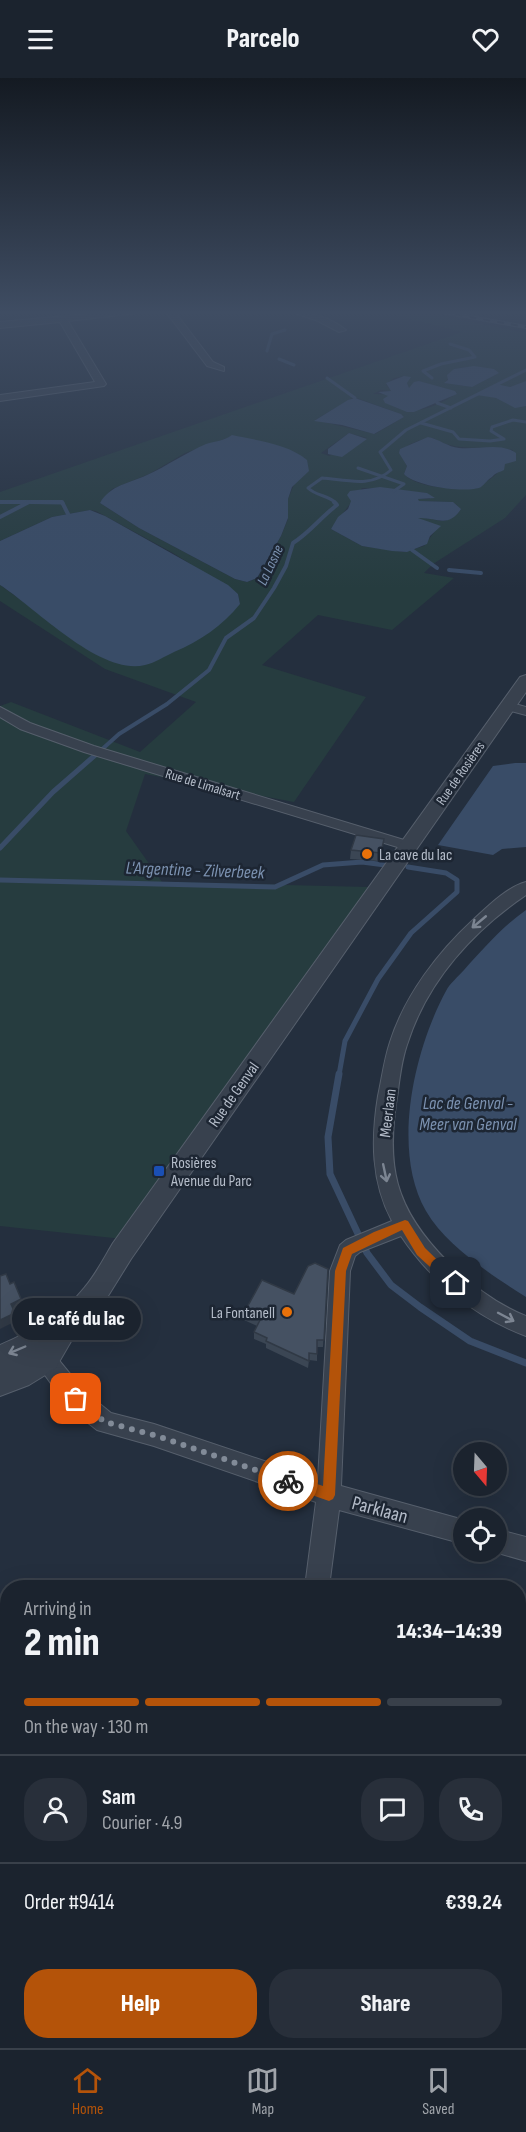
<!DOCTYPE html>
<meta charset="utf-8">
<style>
body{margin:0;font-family:"Sofia Sans Condensed",sans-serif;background:#282f3a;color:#f1f3f6;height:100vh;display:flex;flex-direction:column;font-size:22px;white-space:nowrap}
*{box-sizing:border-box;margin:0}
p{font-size:20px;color:#a0a4aa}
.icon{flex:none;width:33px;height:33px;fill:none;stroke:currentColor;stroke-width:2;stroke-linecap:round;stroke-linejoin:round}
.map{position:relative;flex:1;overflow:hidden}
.sheet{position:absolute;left:0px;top:1502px;width:526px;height:470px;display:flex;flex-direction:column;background:#1b232e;border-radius:24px 24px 0 0;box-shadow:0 6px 24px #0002,0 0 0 2px #39404a}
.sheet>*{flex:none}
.needle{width:39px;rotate:161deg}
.fabs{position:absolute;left:453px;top:1364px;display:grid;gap:12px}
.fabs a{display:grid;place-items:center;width:54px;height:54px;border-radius:50%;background:#1b232e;box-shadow:0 6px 24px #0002,0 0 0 2px #39404a;font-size:30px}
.pin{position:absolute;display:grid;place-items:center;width:51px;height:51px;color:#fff;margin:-26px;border-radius:12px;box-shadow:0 3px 9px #0006}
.courier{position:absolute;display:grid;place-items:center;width:60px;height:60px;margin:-30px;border:4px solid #b45309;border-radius:50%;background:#fff;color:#222;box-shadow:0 2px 8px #0007}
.bubble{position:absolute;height:42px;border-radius:21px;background:#1b232e;box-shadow:0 6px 24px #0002,0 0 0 2px #39404a;font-size:20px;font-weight:800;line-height:42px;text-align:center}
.summary em{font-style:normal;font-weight:800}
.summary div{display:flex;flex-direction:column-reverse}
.summary{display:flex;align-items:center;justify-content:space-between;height:102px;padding:0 24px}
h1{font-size:39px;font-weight:800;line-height:45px}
.bar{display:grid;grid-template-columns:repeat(4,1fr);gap:9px 6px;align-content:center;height:72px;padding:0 24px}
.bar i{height:8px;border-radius:4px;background:#39404a}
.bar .current{background:#b45309}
.bar p{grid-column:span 4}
.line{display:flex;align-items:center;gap:15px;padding:0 24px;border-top:2px solid #39404a}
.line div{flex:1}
.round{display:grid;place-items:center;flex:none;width:63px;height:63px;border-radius:24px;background:#282f3a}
.action{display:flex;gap:12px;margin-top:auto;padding:12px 24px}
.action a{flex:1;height:69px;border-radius:24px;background:#b45309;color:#fff;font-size:24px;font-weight:800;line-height:69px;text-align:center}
.action a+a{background:#282f3a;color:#f1f3f6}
header{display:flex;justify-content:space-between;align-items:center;height:78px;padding:0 24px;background:#1b232e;font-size:27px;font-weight:800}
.tabs{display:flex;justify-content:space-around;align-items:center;height:84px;border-top:2px solid #39404a;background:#1b232e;font-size:16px;color:#a0a4aa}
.tabs a{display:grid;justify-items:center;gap:3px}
.tabs .current{color:#b45309}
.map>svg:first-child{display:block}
</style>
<header><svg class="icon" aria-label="menu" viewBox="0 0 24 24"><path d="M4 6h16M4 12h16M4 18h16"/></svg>Parcelo<svg class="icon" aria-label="heart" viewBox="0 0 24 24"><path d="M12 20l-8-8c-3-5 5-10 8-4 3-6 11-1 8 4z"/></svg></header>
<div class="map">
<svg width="526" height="1970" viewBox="0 0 526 1970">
<rect width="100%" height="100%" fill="#242f3e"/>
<!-- green -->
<path fill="#263c3f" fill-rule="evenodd" d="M382,234H421L526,255V303C511,311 503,307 489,318L507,324L514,329L526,328V417L505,440L433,486L424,495L454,500L392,552L318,537L262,587L366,619L294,724L145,696L126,753L162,804L369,809L142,1163L0,1148V628L11,624L140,674L196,624L105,591L0,523V507L96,576L240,526L238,516L173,475L96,433L90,432L52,439L0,463V414L462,254ZM466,289L499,295L472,309L445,305L454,291ZM404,298L409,310L419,303L457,315C438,329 411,339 391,327L388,319L402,317L373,316L381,312L391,313L386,306L394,300ZM354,319L401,336L404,339L375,356L315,342ZM349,355L367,360L329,378L321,375ZM233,358L274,368L305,380L288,421V441L281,458L258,500L247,504L235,501L139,450L100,425L112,411L149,396L185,375ZM433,360C459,376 485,366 513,372C505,386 499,396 486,404C469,415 416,411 404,396L407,388L400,375C408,365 420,361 433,360ZM362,410C384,410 405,413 427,415L430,421H418L419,423L452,424L457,427L459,434C441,451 437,438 417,440L435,453L424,468L404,474L362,468L331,451Z"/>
<!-- water -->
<g fill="#394c67">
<path d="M474,288L494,291L499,295L472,309L444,305L448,302L447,297L454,291Z"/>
<path d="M404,298L411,299L407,305L409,310L414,304L419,303L455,313L457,316L414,334H407L385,325L383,321L388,318L378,314L391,313L386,305Z"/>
<path d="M526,303V328L515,330L496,320L477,317L496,306L510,309Z"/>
<path d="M355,320L401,336L404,339L374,356L342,347L314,343L348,322Z"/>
<path d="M349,355L367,361L342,379L328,376V371Z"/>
<path d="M232,357C255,362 289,366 307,382L309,393L292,409L288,421V440L281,458L257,500L247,504L235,501L139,450L100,425C110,407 130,405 147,397C167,388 185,375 206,366C215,363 224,363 232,357Z"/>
<path d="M428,359C439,361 448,369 459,370C477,372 501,364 516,375V383L505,386L504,392C500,394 495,395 492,399C488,401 485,406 481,409C467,416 414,408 404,396L407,388L399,375L400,371Z"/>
<path d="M380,409L427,415L435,420L418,421L419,423L453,424L461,431C448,451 436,439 418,440L441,448L430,458L427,466L407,474L392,473L362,468L331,451L338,439L348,431L351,423L347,417L350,413Z"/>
<path d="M90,432L105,438L228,507L238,516L240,526C222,548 200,563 174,574C165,578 155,585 145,587C100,598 36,530 0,507V463L52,439Z"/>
<path d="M515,685H526V769L502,771L493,777L438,767L493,688Z"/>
<path d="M526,832V1219C493,1198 446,1168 426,1133C391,1072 414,972 446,913C450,905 458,899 464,892C483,871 502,849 526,832Z"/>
</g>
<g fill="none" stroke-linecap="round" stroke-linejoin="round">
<!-- stream-far3 -->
<g stroke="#394c67" stroke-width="3">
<path d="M267,273L272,256L285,252"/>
<path d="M279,281L294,287"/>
<path d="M327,300L355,320"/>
<path d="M432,300L423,293L441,286L475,279L469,272L450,266"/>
<path d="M437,325L451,330"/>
<path d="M421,345L453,354L459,361L490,363L504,361L491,353L492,349L513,342L526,344"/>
<path d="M358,390L404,406L394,413"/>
<path d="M0,424L63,425"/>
<path d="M26,425L29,424"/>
<path d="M336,425C328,417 316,418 308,410L322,400C347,402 371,410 391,392L380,374L406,352L526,292"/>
</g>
<!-- stream-far2 -->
<g stroke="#394c67" stroke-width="4">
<path d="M0,424H62L68,436"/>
<path d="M0,439L29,424"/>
<path d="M412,472L437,490"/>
<path d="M449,492L481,495"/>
<path d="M99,674L119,656L167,626L209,592L226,560L254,540L274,510L286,488L293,465C309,455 321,439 337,427L334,424"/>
</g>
<!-- stream-far1 -->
<g stroke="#394c67" stroke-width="5">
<path d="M0,770L53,714L101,672"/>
<path d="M0,802L275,809L323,787L362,784L385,787"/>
<path d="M339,997L345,963L378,901L411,855L457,814V802L446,795L408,789"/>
</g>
<!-- stream -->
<path stroke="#394c67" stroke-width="7" d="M339,996L328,1059L330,1096L367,1175L391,1207L420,1229L470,1263L526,1285"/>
<!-- minor casing -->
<g stroke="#565f6c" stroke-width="2">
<g id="minor">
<path d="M110,234H146L68,243L106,306L104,308L0,323V317L95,304L60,244L0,250V244Z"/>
<path d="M166,234H175L213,284L224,289V293L207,288Z"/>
<path d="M292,234C312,234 331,240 346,252L339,254L318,243Z"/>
<path d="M508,624L526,629V637L503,631L501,628Z"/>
<path d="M0,629L30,645L94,668L414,765L417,768L409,773L404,771L84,674L20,651L0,639Z"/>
<path d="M526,804V817C474,852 428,902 408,964C402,980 400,997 398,1013C385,1087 394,1130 448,1184C470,1206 496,1226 526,1238V1258C475,1239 431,1203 401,1158L360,1174L355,1178L350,1193L341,1408L464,1442V1466L339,1432L329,1509H305L316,1424L154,1368L97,1352L68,1329L34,1282L37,1275L45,1272L53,1275L84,1313L111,1335L154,1346L318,1401L330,1193L340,1167L346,1162L392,1143C371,1104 371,1061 378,1018C382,1000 384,982 390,964C405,917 438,874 474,841C488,828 507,809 526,804Z"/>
<path d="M496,1451L526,1459V1483L491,1473H496Z"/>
<path d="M242,1964H272L271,1970H241Z"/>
</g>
</g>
<!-- tertiary casing -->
<g stroke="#565f6c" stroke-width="2">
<path id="tertiary" d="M526,597V614L131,1181L103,1226L77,1253L55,1291L29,1307L0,1318V1267C32,1253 63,1237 85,1209C96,1196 104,1180 113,1165L520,599Z"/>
</g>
<!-- minor -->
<use href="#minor" fill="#38414e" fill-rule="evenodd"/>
<!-- tertiary -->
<use href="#tertiary" fill="#38414e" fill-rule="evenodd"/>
<!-- rail casing -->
<g stroke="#5a6575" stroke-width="4">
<path id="rail" d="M442,234L526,249"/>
</g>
<!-- rail -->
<use href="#rail" stroke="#1d2633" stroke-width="2" stroke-dasharray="7" stroke-linecap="butt"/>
</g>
<!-- wall -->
<g fill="#3b4654">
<path d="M384,761L380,783L350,781L351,772Z"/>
<path d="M328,1191L323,1269H317V1283L309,1282L308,1290L266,1270V1266L254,1261V1254L257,1248L244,1242V1235L294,1216Z"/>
</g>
<!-- shaded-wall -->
<g fill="#303945">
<path d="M21,1221L24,1228L14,1233L11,1226Z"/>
<path d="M15,1235L18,1242L0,1251V1242Z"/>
</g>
<!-- building -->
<g fill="#455162" stroke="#303945" stroke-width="1.5">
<path d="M356,757L384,761L381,775L351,772Z"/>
<path d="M315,1185L328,1191L324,1262H317V1276L309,1275V1283L266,1263L267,1260L254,1254L260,1242L244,1235L262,1202L294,1216L308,1188Z"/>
<path d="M6,1196L10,1206L14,1204L21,1221L11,1226L15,1235L0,1242V1198Z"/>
</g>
<!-- one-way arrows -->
<defs><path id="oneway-shaft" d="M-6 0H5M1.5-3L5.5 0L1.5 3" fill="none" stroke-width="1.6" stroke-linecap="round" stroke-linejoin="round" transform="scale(1.5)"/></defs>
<g stroke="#7c8592">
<use href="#oneway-shaft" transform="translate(479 844) rotate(140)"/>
<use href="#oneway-shaft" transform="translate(385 1095) rotate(78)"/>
<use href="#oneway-shaft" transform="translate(506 1239) rotate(28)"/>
<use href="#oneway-shaft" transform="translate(17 1272) rotate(157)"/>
</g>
<!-- sky -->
<linearGradient id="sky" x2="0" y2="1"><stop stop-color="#141a22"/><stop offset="0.46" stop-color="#3f4d63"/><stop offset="1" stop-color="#3f4d63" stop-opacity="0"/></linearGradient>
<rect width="526" height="510" fill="url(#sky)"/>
<!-- route -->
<path fill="#b45309" d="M405,1142L408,1143L425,1170L461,1205L456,1210L452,1209L417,1177L402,1152L352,1176L346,1193L335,1417L333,1421L329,1423L283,1407L281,1403L283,1398L288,1396L323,1408L335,1193L343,1170L374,1154Z"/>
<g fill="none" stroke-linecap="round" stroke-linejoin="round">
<!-- done -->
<path stroke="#828b98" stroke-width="6" stroke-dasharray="0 10.8" d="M76,1321L105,1344L154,1357L288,1403"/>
</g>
<!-- markers -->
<g fill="#e8710a" stroke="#1d2633" stroke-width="2">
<circle cx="367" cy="776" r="6"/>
<circle cx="287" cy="1234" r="6"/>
</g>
<rect fill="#1a4fb4" stroke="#1d2633" stroke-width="2" x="153" y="1087" width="12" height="12" rx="3"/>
<g text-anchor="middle" stroke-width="5" stroke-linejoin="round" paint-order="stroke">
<!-- far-street labels -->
<g font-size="14" fill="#b4bcc9" stroke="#1d2633">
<text transform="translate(460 695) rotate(-55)" y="5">Rue de Rosières</text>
<text transform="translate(203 706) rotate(17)" y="5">Rue de Limalsart</text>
</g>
<!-- far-water labels -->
<g font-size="15" font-style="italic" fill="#7c92b1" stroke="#1d2633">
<text transform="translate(270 487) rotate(-65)" y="5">La Lasne</text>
</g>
<!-- poi labels -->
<g font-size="16" fill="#b4bcc9" stroke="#1d2633" text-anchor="start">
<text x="379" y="782">La cave du lac</text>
<text x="171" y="1090">Rosières<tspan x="171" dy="18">Avenue du Parc</tspan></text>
<text x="275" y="1240" text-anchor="end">La Fontanell</text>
</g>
<!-- street labels -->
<g font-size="16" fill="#b4bcc9" stroke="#1d2633">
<text transform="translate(233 1016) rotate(-55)" y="6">Rue de Genval</text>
<text transform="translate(387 1035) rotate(-83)" y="6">Meerlaan</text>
</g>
<!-- water labels -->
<g font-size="18" font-style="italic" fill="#7c92b1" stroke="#1d2633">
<text transform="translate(195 792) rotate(2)" y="6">L'Argentine - Zilverbeek</text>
<text x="468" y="1031">Lac de Genval -<tspan x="468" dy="21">Meer van Genval</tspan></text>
</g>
<!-- near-street labels -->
<g font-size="20" fill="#b4bcc9" stroke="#1d2633">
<text transform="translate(380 1431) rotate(15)" y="7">Parklaan</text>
</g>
</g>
</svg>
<div class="fabs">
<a><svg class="needle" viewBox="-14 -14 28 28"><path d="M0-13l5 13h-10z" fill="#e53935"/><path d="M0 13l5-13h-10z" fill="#a0a4aa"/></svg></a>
<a><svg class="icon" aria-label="locate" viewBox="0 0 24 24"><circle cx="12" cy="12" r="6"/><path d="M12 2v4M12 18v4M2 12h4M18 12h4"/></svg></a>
</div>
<div class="pin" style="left:76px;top:1321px;background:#ea580c"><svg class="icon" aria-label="bag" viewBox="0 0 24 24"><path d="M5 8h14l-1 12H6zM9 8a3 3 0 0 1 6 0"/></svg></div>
<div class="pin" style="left:456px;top:1205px;background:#1f2937"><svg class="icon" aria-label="home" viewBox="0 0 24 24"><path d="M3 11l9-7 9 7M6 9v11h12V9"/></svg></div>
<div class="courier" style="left:288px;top:1403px"><svg class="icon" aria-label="bike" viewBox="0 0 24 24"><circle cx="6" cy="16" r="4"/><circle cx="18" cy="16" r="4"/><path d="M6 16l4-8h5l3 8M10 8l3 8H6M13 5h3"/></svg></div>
<div class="bubble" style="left:12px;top:1220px;width:129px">Le café du lac</div>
<section class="sheet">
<div class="summary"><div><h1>2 min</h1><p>Arriving in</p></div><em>14:34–14:39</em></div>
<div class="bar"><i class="current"></i><i class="current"></i><i class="current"></i><i></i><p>On the way · 130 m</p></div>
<div class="line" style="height:108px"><a class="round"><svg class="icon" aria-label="person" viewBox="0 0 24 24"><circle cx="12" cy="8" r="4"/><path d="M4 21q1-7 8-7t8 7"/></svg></a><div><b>Sam</b><p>Courier · 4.9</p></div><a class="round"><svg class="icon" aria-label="chat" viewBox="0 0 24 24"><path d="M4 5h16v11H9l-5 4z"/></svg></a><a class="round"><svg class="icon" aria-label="phone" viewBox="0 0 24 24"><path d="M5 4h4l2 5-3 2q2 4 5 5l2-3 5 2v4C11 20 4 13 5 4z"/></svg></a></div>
<div class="line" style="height:78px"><div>Order #9414</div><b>€39.24</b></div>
<div class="action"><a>Help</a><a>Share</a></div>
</section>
</div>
<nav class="tabs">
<a class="current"><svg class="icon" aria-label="home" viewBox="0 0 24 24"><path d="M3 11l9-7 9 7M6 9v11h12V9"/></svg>Home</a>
<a><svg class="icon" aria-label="map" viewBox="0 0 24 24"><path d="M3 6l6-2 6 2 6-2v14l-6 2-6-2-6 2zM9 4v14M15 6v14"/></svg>Map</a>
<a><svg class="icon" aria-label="saved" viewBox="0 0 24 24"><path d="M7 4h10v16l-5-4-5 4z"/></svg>Saved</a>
</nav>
